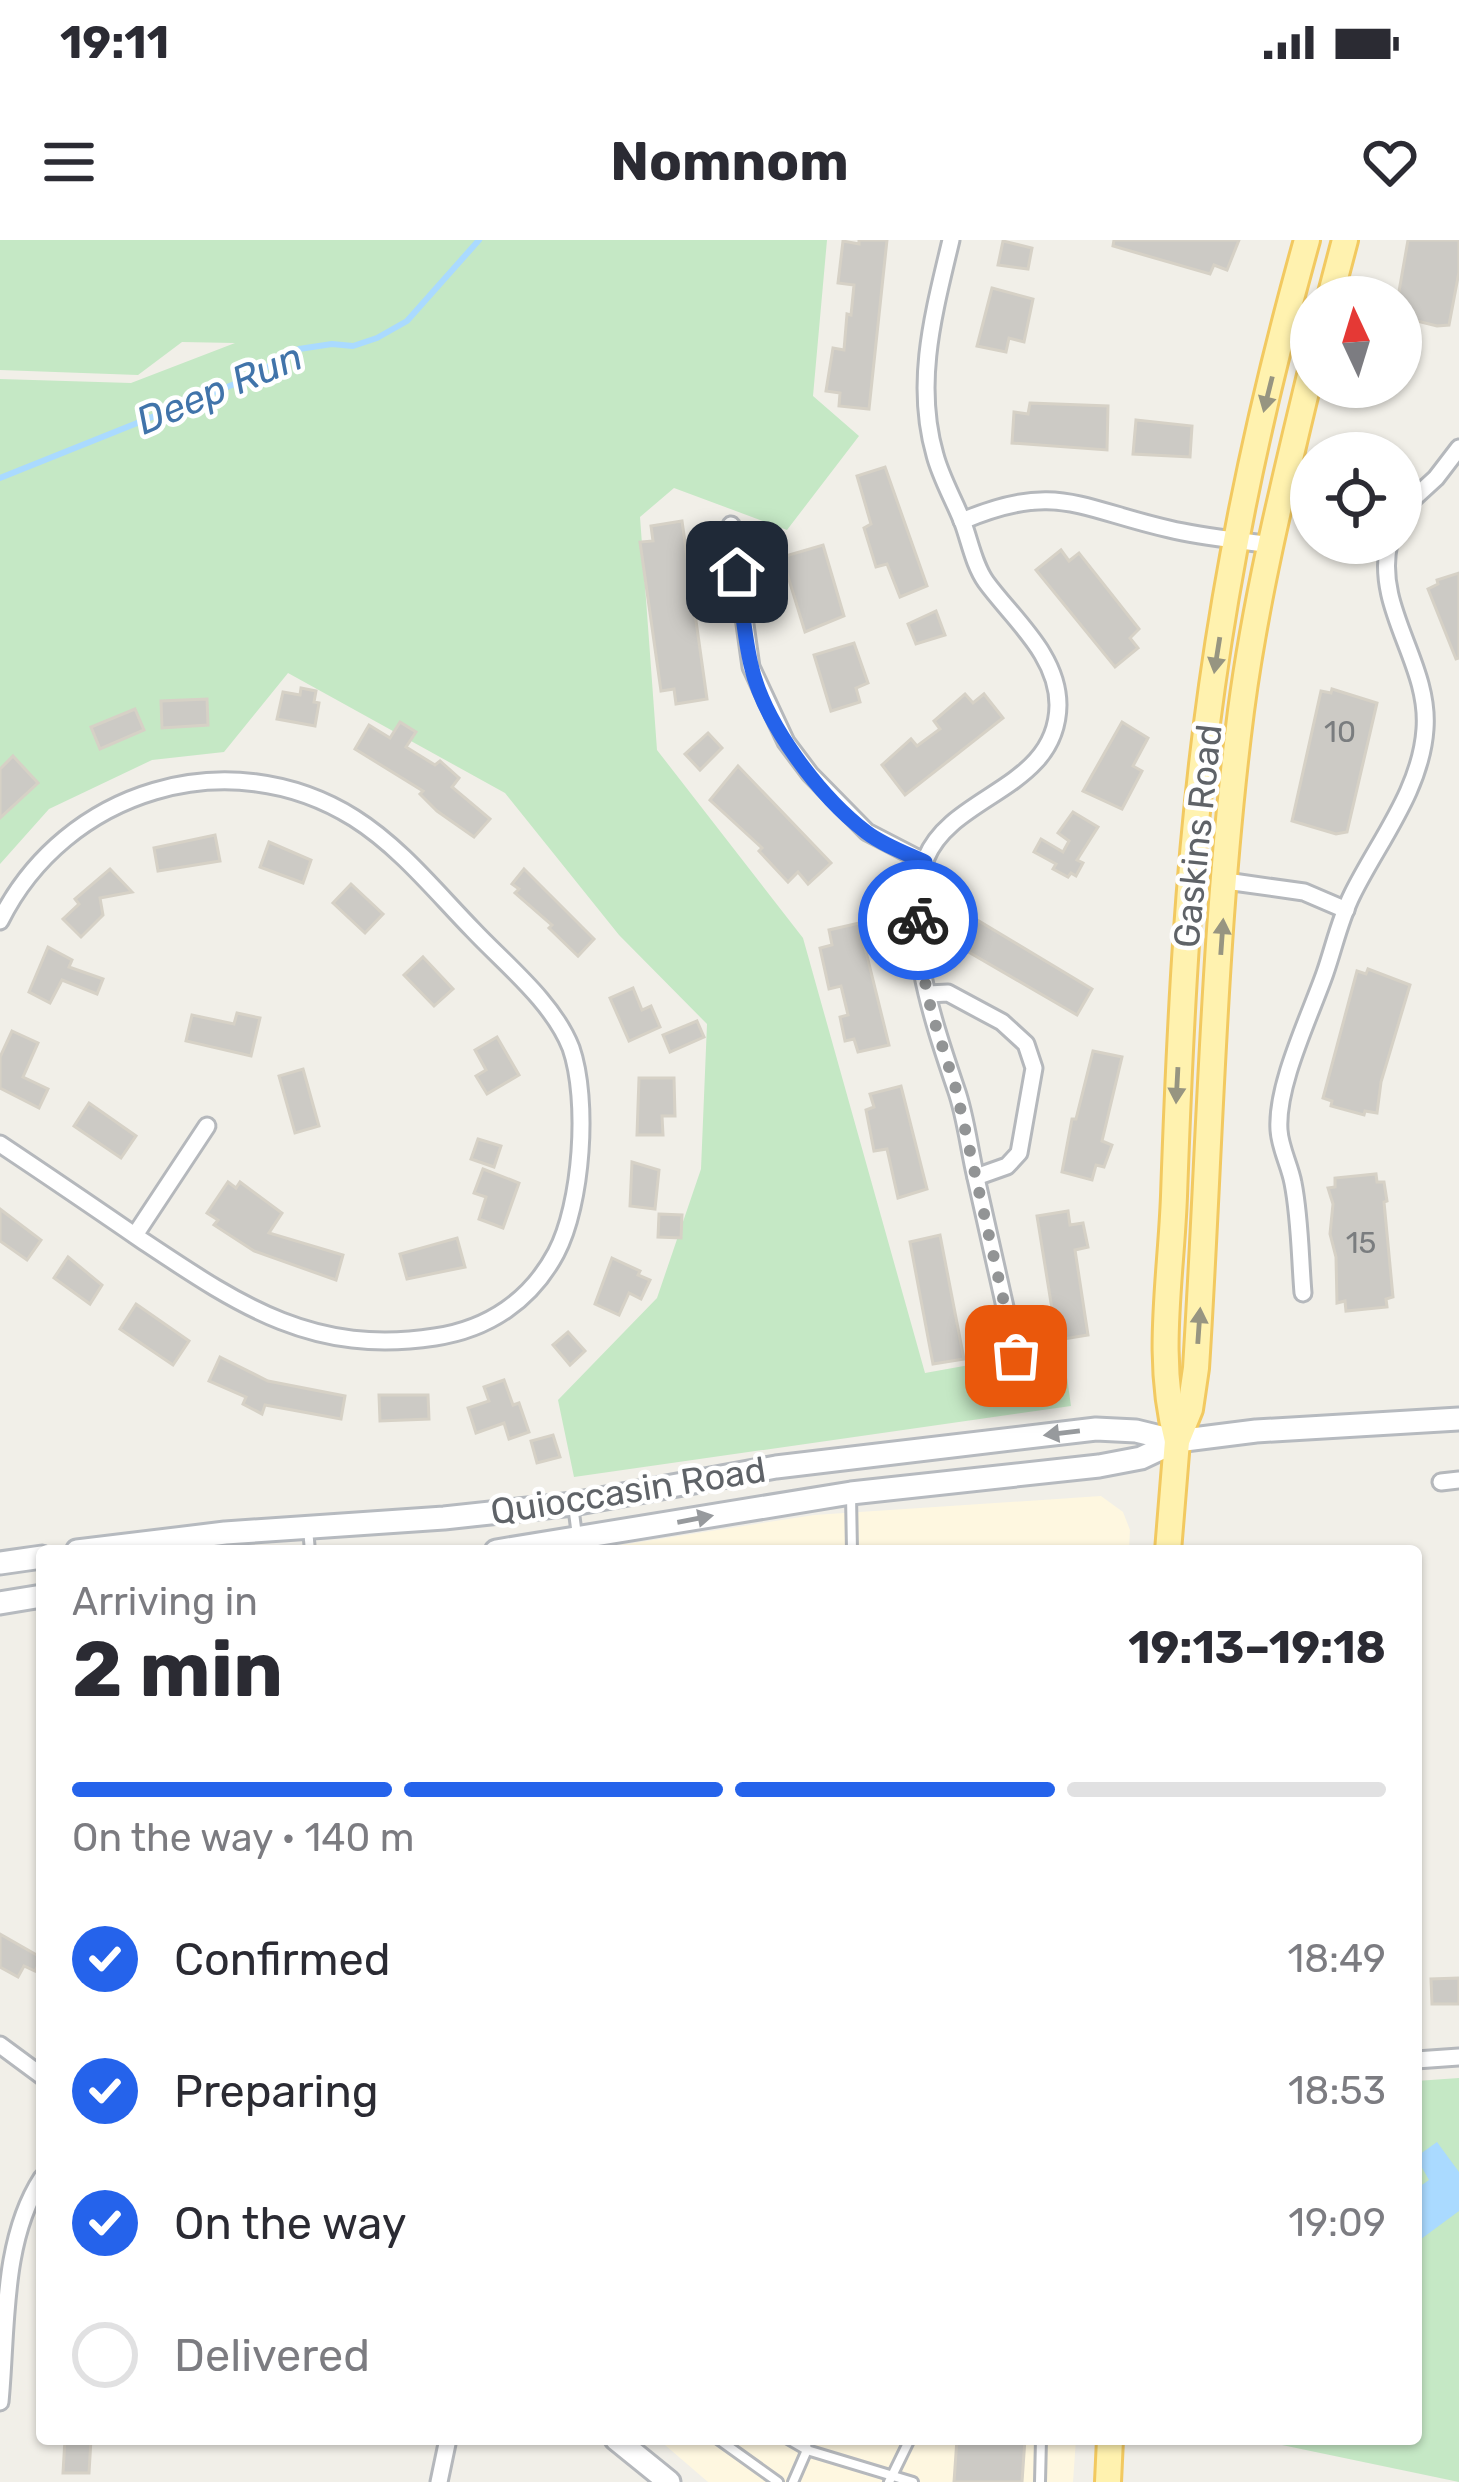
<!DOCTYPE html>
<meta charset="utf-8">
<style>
body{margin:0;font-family:Rubik,sans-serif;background:#f7f7f7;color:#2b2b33;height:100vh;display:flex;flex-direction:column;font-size:45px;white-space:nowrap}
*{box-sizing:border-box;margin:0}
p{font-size:39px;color:#7c7c81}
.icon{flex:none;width:66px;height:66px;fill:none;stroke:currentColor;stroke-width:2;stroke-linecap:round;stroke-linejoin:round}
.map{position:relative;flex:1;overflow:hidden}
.sheet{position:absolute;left:36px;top:1305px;width:1386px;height:900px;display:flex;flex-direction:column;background:#fff;border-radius:12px;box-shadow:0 3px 9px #0004}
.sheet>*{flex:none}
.needle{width:78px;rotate:356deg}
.fabs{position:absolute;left:1290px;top:36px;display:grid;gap:24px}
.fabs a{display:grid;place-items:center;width:132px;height:132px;border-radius:50%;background:#fff;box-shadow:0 3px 9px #0004;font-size:60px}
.pin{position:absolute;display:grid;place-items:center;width:102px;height:102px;color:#fff;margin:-51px;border-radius:24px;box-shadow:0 6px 18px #0006}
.courier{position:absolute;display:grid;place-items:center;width:120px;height:120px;margin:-60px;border:9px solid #2563eb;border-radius:50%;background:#fff;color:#222;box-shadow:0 3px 15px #0007}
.headline em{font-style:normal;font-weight:700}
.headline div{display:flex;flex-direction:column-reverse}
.headline{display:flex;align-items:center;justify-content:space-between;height:204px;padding:0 36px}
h1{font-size:78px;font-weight:700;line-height:90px}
.bar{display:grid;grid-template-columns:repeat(4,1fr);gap:18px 12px;align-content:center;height:144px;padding:0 36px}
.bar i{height:15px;border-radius:9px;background:#e1e1e2}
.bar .selected{background:#2563eb}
.bar p{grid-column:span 4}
ol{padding:0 36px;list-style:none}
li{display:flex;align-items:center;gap:36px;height:132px}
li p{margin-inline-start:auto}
li .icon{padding:12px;border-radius:50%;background:#2563eb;color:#fff;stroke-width:4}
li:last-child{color:#7c7c81}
li i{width:66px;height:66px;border:6px solid #e1e1e2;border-radius:50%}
.status{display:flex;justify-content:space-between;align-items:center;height:84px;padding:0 60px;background:#fff;direction:ltr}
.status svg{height:33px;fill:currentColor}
header{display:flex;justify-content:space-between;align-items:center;height:156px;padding:0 36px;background:#fff;font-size:54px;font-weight:700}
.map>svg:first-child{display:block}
</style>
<div class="status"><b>19:11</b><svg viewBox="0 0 49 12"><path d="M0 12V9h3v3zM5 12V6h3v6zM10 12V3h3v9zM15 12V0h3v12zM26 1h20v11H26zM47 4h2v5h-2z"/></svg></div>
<header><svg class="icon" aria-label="menu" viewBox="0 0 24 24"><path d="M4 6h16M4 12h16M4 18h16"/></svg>Nomnom<svg class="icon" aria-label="heart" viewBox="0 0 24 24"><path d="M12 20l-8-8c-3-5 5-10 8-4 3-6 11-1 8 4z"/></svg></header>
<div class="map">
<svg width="1459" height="2242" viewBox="0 0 1459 2242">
<rect width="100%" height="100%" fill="#f1efe8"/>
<!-- commercial -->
<g fill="#fef7e0">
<path d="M1101,1256L1123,1272L1130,1290L1129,1311H582L814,1275Z"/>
<path d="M658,2199H1076L1073,2242H708Z"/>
</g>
<!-- green -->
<g fill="#c5e8c5">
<path d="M0,0H827L813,156L859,196L787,290L674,248L640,277L657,510L803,698L925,1133L1063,1108L1071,1166L574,1237L558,1160L657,1058L701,929L707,784L619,695L505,553L288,433L224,512L152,520L49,569L0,624V139L131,143L235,103L182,102L138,135L0,130Z"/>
<path d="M1459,1838V2242L1253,2199H1416V1841Z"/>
</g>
<!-- water -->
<path fill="#aadaff" d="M1437,1902L1459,1932V1971L1417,2002L1416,1949L1429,1940L1416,1917Z"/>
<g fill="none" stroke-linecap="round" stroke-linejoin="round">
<!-- stream -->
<path stroke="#aadaff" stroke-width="6" d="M0,238L242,141L299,109L332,104L353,106L377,98L407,81L479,0"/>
</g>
<!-- building -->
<g fill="#cccac5" stroke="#d6d1c6" stroke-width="3">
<path d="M859,0H887L869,169L839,166L840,153L826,151L833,108L844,110L847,74L851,75L854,45L838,43L843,1L859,4Z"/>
<path d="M1114,0H1239L1227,30L1214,25L1210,34L1113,6Z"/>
<path d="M1408,0H1459V32L1449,85L1437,86L1401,77L1398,57Z"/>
<path d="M1003,1L1032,8L1028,29L998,25Z"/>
<path d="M992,48L1033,59L1024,102L1009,98L1006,112L977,106Z"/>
<path d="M1030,163L1108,166L1107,210L1012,203L1014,172L1028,174Z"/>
<path d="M1136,180L1192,186L1190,217L1133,214Z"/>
<path d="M885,227L927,346L900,357L887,324L876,327L864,288L871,284L857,236Z"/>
<path d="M682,281L707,459L676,464L674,449L661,451L640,302L653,301L651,286Z"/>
<path d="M823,305L844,376L805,392L782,317Z"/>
<path d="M1061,310L1069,321L1079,313L1139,389L1130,398L1138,408L1115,427L1036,330Z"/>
<path d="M1459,333V418L1456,419L1428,349L1438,344L1437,340Z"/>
<path d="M936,371L945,395L916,404L908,384Z"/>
<path d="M854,403L868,443L856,448L860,462L831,471L814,415Z"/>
<path d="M301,448L316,451L314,462L319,463L315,486L277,479L283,452L300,455Z"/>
<path d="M1332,449L1377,463L1347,592L1336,594L1292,581L1321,451L1331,453Z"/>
<path d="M965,454L973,463L984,454L1003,478L905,555L882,525L911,499L917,506L940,489L934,481Z"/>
<path d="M207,459L208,485L162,488L161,461Z"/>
<path d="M135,469L144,490L100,509L91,487Z"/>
<path d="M400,482L416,492L406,507L435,525L440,521L459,538L452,547L490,579L474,597L437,571L420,554L423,551L355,509L369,485L390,498Z"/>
<path d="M1122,482L1148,498L1133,526L1142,531L1122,569L1083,551Z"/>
<path d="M708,493L722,508L700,530L685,514Z"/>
<path d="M13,516L38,543L0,578V529Z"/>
<path d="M738,526L831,623L808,644L798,632L788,642L759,611L762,608L710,560Z"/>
<path d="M1073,572L1098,587L1077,620L1083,623L1076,636L1071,633L1068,637L1053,629L1056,624L1034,612L1041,599L1063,612L1069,601L1058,593Z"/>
<path d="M215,595L220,621L158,631L154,608Z"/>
<path d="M269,602L311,620L303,643L260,627Z"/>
<path d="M110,629L132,652L100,658L103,675L81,697L63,679L79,664L75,659Z"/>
<path d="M524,629L594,699L578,716L549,688L552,685L515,653L519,649L512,644Z"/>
<path d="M351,644L383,674L365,693L333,663Z"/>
<path d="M969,675L1092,749L1077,775L953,703Z"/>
<path d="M859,683L889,805L858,812L854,799L845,801L840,777L848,775L841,746L829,749L820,708L832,705L829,690Z"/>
<path d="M48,707L72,720L69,727L103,739L97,754L62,740L50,763L29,752Z"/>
<path d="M423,717L453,749L434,766L404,735Z"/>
<path d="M1368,729L1410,745L1381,842L1377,873L1365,871L1364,875L1331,866L1332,861L1323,858L1357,731L1366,734Z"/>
<path d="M633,748L642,770L651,766L660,787L629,801L610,758Z"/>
<path d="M237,773L260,778L251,816L186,801L192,775L234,784Z"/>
<path d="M697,781L704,797L670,812L663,795Z"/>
<path d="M12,791L38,803L23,837L48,849L39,868L0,848V817Z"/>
<path d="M497,797L519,835L487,854L476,836L486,830L475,810Z"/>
<path d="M1093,811L1122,817L1102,901L1112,905L1104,927L1096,925L1092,940L1062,932L1072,879H1076Z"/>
<path d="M303,829L319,886L295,893L279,836Z"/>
<path d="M639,838H674L675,876H662L663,895H637Z"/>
<path d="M901,846L927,949L898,958L887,909L874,911L866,870L874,867L870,854Z"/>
<path d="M89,863L136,896L121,918L74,886Z"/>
<path d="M478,899L501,906L494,927L471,919Z"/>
<path d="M632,922L659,930L655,969L630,966Z"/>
<path d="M483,929L519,943L503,988L479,979L486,957L474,953Z"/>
<path d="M1376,934L1377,942H1384L1387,961L1384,962L1393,1057L1386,1059L1387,1067L1346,1071L1345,1061L1337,1063L1336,1017L1330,994L1333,964L1328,948L1335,947V938Z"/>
<path d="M228,942L236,948L240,942L282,973L269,993L343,1015L336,1040L254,1011L214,985L218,980L207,973Z"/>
<path d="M0,969L41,1000L27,1020L0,1001Z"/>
<path d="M1068,971L1070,985L1083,983L1088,1007L1075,1010L1088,1095L1057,1100L1037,976Z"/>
<path d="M659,974L682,975L681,998L658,997Z"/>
<path d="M940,995L964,1119L933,1124L910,1002Z"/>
<path d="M457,998L465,1027L407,1039L400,1014Z"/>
<path d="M68,1017L102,1045L90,1064L54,1038Z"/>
<path d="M612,1018L640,1031L638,1035L650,1040L641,1059L629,1053L619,1075L595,1064Z"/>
<path d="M136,1064L189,1101L173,1125L120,1089Z"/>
<path d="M568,1092L585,1111L570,1125L553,1105Z"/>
<path d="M220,1117L268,1141L345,1156L341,1179L265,1165L262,1174L243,1164L246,1157L209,1141Z"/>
<path d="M504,1140L513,1165L519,1163L529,1192L509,1199L504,1183L476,1193L468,1168L489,1161L484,1147Z"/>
<path d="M379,1155H428L429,1179L380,1181Z"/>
<path d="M553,1195L560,1217L537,1223L531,1201Z"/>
<path d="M0,1694L42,1718L35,1731L24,1726L18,1737L0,1727Z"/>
<path d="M1459,1738V1764H1432L1431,1739Z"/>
<path d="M65,2199H91L89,2233H63Z"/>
<path d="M957,2199H1025L1022,2242H954Z"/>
</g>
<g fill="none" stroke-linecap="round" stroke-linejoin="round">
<!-- service casing -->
<g stroke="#b5b8bc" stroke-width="14">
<g id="service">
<path d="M851,1255L852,1311"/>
<path d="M573,1265L579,1311"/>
<path d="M308,1289L310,1311"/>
<path d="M718,2199L778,2242"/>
<path d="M788,2199L807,2210L913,2242"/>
<path d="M793,2242L807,2210L805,2199"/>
<path d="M889,2242L910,2199"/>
<path d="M1040,2242L1041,2199"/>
</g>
</g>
<!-- minor casing -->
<g stroke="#b5b8bc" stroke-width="21">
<g id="minor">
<path d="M951,0C934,72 914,142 935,215C941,238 954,260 963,283C970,302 974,325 986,342C1013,379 1058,415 1058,465C1057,549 952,554 926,618C899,684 934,784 956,849C966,877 969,909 976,938C989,997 1003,1056 1016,1116"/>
<path d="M1401,270L1436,238L1459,208"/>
<path d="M962,281C1056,241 1080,269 1169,289C1202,297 1237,300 1271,305"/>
<path d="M731,285L751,427L786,502L810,534L867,592L925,622"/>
<path d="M1226,641L1304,652L1346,670"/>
<path d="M0,681C65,550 229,500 354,578C400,607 436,652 473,690C506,725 553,762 571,808C589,860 582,964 556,1013C531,1060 489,1089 435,1097C313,1116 239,1065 143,1001C95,968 48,936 0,904"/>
<path d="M928,754L948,753L1002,782L1026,804L1034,828L1019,913L1007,926L976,937"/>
<path d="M135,995L207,886"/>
<path d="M1303,1053C1300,1017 1300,978 1293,943C1290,926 1280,908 1279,890C1276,845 1310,776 1325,733C1334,707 1340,679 1352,655C1378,602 1421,550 1425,489C1430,423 1374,369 1389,303"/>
<path d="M1441,1242L1459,1240"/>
<path d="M0,1805L42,1836"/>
<path d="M1416,1820L1459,1817"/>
<path d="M0,2162C7,2090 1,2001 42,1938"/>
<path d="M439,2242L448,2199"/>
</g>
</g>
<!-- tertiary casing -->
<g stroke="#b5b8bc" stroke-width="27">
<path id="tertiary" d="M616,2199L669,2242"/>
</g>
<!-- secondary casing -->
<g stroke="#b6babf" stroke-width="27">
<g id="secondary">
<path d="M77,1311L225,1293L444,1278L573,1264L776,1227L1096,1189L1136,1191L1177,1201"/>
<path d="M496,1311L851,1253L1099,1226L1141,1218L1177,1201L1256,1191L1459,1179"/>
<path d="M0,1323L42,1317"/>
<path d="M0,1363L42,1356"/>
</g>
</g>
<!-- primary casing -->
<g stroke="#f2c960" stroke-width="30">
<g id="primary">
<path d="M1330,57L1345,0"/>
<path d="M1177,1201C1155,1119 1171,1039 1174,956C1180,785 1188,616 1212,446C1233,296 1266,146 1307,0"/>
<path d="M1168,1311L1177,1201L1190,1169L1196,1128C1210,910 1213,689 1241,471C1256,356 1284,243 1311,131"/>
<path d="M1108,2242L1110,2199"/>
</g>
</g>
<!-- service -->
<use href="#service" stroke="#fff" stroke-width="8"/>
<!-- minor -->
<use href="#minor" stroke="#fff" stroke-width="15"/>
<!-- tertiary -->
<use href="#tertiary" stroke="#fff" stroke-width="21"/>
<!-- secondary -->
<use href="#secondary" stroke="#fff" stroke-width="21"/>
<!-- primary -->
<use href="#primary" stroke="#fff2af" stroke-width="24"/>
</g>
<!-- one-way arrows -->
<defs><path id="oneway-solid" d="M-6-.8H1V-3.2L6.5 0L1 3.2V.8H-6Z" transform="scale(3)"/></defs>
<g fill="#979581">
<use href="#oneway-solid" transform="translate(1268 154) rotate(104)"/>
<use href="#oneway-solid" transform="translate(1217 415) rotate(99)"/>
<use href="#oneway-solid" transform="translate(1222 697) rotate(-86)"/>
<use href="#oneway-solid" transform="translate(1177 845) rotate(93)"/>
<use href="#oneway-solid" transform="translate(1199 1086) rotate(-86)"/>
</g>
<g fill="#979a9d">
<use href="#oneway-solid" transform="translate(1062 1193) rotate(173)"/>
<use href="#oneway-solid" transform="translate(695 1279) rotate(-11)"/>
</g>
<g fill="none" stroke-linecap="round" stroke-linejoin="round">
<!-- done -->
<path stroke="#929495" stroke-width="12" stroke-dasharray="0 21.6" d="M918,680L917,705L932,774L956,849L1016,1116"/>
<!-- route -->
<path stroke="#2563eb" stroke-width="15" d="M737,332C742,363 744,395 751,425C764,483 819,556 866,592C883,605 905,613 925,622L918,647V680"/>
</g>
<g text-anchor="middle" stroke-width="9" stroke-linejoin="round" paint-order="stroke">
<!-- number labels -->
<g font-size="30" fill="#7a7d7f">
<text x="1340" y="502">10</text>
<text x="1361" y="1013">15</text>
</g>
<!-- street labels -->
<g font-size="36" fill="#5f6368" stroke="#fff">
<text transform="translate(1197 596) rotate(-84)" y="13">Gaskins Road</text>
<text transform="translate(628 1250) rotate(-9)" y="13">Quioccasin Road</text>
</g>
<!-- water labels -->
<g font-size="39" font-style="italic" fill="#4174aa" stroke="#fff">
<text transform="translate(219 148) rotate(-23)" y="14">Deep Run</text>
</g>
</g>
</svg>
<div class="fabs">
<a><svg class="needle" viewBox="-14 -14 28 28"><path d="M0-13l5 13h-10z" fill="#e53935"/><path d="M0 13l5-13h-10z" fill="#7c7c81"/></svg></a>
<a><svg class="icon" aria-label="locate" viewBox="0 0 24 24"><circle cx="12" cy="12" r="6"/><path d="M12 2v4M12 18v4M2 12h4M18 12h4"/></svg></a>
</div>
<div class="pin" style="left:1016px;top:1116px;background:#ea580c"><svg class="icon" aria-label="bag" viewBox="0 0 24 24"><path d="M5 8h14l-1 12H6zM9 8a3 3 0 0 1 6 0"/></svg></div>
<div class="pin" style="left:737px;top:332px;background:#1f2937"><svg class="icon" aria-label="home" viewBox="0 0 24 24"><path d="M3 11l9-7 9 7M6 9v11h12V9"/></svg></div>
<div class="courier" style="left:918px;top:680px"><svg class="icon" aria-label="bike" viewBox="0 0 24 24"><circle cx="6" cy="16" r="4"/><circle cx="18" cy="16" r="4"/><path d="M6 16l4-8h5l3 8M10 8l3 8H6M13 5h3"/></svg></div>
<section class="sheet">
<div class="headline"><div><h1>2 min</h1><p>Arriving in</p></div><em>19:13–19:18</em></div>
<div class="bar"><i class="selected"></i><i class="selected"></i><i class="selected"></i><i></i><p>On the way · 140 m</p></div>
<ol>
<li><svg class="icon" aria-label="check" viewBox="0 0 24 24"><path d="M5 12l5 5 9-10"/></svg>Confirmed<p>18:49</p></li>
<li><svg class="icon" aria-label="check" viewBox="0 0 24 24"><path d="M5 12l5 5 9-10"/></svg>Preparing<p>18:53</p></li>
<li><svg class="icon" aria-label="check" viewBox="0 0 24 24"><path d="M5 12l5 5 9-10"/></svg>On the way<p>19:09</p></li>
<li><i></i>Delivered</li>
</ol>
</section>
</div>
